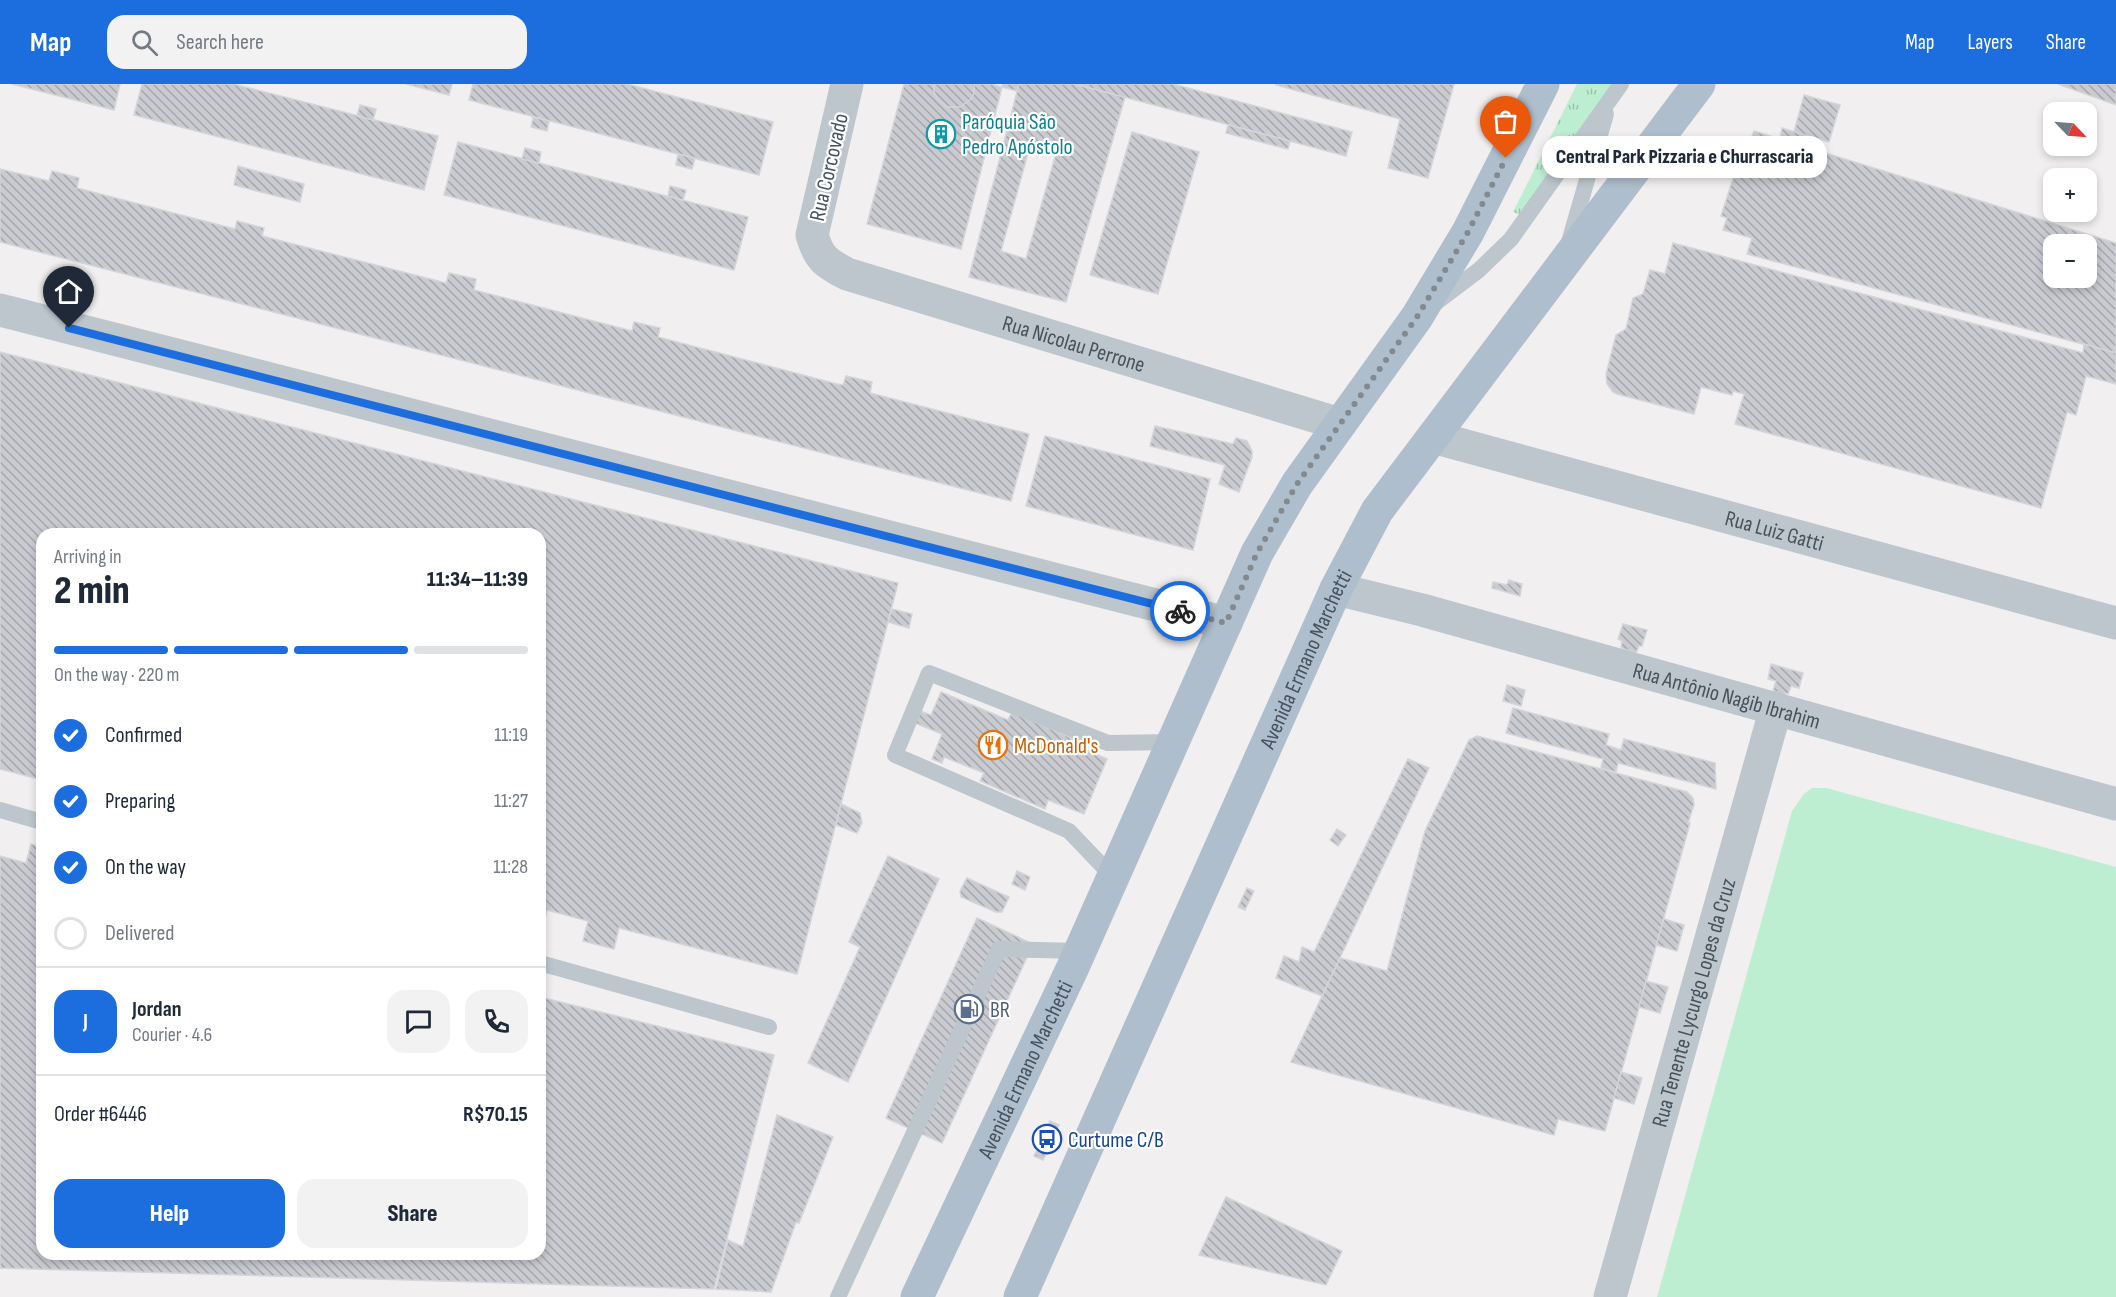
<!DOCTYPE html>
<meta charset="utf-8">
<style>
body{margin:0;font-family:"Sofia Sans Condensed",sans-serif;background:#f2f2f3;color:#1f2937;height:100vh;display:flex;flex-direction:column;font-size:22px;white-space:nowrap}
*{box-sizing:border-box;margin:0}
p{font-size:20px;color:#747a83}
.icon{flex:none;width:33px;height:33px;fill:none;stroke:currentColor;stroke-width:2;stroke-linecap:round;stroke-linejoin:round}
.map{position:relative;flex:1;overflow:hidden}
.panel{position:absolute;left:36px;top:444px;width:510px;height:732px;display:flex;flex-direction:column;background:#fff;border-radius:18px;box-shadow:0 3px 9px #0003}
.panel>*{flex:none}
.needle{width:39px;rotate:115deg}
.fabs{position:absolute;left:2043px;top:18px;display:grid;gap:12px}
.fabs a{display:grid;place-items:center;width:54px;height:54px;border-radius:12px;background:#fff;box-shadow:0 3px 9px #0003;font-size:30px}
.pin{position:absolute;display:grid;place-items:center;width:51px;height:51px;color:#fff;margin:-62px -26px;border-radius:50% 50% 50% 0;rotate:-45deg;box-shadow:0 0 6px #0007}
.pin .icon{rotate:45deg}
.courier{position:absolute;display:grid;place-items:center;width:60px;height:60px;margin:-30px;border:4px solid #1c6ede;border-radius:50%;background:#fff;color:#222;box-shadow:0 2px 8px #0007}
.bubble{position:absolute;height:42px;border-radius:18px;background:#fff;box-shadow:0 3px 9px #0003;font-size:20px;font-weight:800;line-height:42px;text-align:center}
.headline em{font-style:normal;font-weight:800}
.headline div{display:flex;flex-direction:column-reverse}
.headline{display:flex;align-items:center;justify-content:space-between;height:102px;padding:0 18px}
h1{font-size:39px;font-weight:800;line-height:45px}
.bar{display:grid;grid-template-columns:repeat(4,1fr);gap:9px 6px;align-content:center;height:72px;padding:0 18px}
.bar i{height:8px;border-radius:4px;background:#e0e1e3}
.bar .current{background:#1c6ede}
.bar p{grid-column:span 4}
.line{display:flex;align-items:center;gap:15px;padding:0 18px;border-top:2px solid #e0e1e3}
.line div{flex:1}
.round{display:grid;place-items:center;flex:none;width:63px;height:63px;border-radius:18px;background:#f2f2f3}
ol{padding:0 18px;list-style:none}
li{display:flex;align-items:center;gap:18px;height:66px}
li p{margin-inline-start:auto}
li .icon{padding:6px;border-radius:50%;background:#1c6ede;color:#fff;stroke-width:4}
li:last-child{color:#747a83}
li i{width:33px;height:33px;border:3px solid #e0e1e3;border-radius:50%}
.cta{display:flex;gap:12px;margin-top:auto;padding:12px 18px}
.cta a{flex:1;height:69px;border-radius:18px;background:#1c6ede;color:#fff;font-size:24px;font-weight:800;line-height:69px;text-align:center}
.cta a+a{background:#f2f2f3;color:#1f2937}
header{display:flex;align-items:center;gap:36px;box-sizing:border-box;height:84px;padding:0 30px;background:#1c6ede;color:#fff}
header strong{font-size:28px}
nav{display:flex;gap:33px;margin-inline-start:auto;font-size:21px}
.search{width:420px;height:54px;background:#f2f2f3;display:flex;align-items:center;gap:15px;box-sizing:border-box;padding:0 21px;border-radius:18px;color:#747a83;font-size:22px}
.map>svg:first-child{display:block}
</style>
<header>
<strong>Map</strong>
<div class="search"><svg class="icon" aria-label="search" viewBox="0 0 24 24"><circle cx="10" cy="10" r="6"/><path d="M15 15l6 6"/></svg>Search here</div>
<nav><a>Map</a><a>Layers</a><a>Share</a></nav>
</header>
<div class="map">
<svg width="2116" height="1213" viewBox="0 0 2116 1213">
<defs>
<pattern id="grass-tufts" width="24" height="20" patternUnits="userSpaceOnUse" patternTransform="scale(1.5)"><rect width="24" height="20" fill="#beeed1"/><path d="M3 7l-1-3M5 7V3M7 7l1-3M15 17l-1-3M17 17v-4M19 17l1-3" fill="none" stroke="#9cc3ad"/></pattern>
<pattern id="building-back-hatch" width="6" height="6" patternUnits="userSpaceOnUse" patternTransform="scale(1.5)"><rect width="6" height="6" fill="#c9cbd1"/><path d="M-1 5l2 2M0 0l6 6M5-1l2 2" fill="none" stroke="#a5a7ad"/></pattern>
</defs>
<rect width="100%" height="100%" fill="#f1efef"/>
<!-- grass -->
<path fill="url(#grass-tufts)" d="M1577,0H1612L1523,132L1513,128Z"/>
<!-- green -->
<path fill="#beeed1" d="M1812,704H1826L2116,783V1213H1657L1792,727L1804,710Z"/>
<!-- building -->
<g fill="url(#building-back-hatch)" stroke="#d3d5da" stroke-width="1.5" fill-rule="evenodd">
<path d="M12,0H120L114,26Z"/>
<path d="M142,0H233L438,52L424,106L134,31Z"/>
<path d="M406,0H452L449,11Z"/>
<path d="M473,0H627L773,38L759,91L469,16Z"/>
<path d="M904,0H991L1002,3L961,165L867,140Z"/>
<path d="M934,0H974V9L971,15L960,23H947L937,14L934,8Z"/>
<path d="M1003,0H1019L1017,7L1002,3Z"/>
<path d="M1019,0H1075L1125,13L1066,218L969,193ZM1031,58L1057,66L1026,175L1001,167Z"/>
<path d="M1075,0H1173L1352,48L1346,72Z"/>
<path d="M1276,0H1454L1428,94L1388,84L1400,35L1276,1Z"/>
<path d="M2058,0H2116V21Z"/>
<path d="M1804,11L1840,21L1829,58L1794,48Z"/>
<path d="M360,21L376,25L373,36L357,32Z"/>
<path d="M533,33L549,37L547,47L531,43Z"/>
<path d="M1228,41L1290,57L1288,65L1226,49Z"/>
<path d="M1782,44L1808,52L1806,63L2116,159V269L1747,170L1752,154L1723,146L1727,134L1721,132L1745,57L1750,58L1754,47L1780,55ZM2054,160H2086V194H2054Z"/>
<path d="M1132,48L1199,68L1158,210L1090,191Z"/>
<path d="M458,58L748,133L734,186L444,111Z"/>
<path d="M525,64L541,68L539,79L522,75Z"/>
<path d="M678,70L695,74L692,85L676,81Z"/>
<path d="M238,82L304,100L300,118L234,101Z"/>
<path d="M0,85L49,97L52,87L79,94L77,104L235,145L237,137L264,144L262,152L442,198L446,199L449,189L476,195L474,206L632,247L634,238L660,244L658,253L837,300L843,301L846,292L872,298L870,309L1029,350L1011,417L0,158Z"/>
<path d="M670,102L686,106L683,116L668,112Z"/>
<path d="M1673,159L2083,269L2084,260L2116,269V300L2086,292L2076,331L2067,328L2041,424L1735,340L1744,310L1733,307L1732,311L1701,303L1694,330L1617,310L1613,308L1607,300L1606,290L1616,251L1626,245L1633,214L1643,210L1650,186L1665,190Z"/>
<path d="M0,268L898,499L797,890L619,844L614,865L583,857L588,837L547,826L542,847H540V450H42V696L0,685Z"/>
<path d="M1155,342L1233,360L1236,354L1247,357L1252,367V373L1239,408L1219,400L1225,381L1150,362Z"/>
<path d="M1045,352L1210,395L1193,466L1026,422Z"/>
<path d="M1509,496L1522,500L1520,512L1492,504L1493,498L1507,501Z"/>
<path d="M892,525L912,530L909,544L888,538Z"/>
<path d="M1623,540L1647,546L1642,562H1639L1636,569L1621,564L1622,557L1618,555Z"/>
<path d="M1771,580L1803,589L1799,604L1791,602L1788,610L1773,607L1776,597L1768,595Z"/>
<path d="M1507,601L1525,606L1521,622L1503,617Z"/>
<path d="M941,608L1008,636L1012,628L1074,655L1072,660L1107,675L1084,730L1048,716L1045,725L980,697L984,689L944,673L942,679L932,675L942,650L915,639L920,627L931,631Z"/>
<path d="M1513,624L1609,650L1606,661L1621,666L1624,655L1715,679L1716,705L1618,679L1616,688L1601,684L1603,675L1506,649Z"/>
<path d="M1477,652L1687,708L1693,714L1694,721L1688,739H1690L1605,1047L1558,1035L1554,1051L1291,978L1340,874L1387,887L1425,747L1469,656Z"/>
<path d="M1408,675L1429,684L1322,912L1276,894L1284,872L1299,878L1302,863L1314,868Z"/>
<path d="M841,720L860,729L862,739L857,749L836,741Z"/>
<path d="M1337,745L1346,751L1338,762L1330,756Z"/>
<path d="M31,760L42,763V1170H540V913L774,971L714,1205L0,1184V772L26,779Z"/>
<path d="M888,772L939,795L848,998L808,979L860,863L849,858Z"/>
<path d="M1017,787L1030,793L1025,806L1012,800Z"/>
<path d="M967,794L1009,813L1002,828H996L961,813L960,807Z"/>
<path d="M1247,804L1254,807L1245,826L1238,823Z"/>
<path d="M977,834L1033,860L942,1059L886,1034Z"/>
<path d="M1664,835L1684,841L1677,867L1656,861Z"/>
<path d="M1646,897L1668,903L1660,929L1639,923Z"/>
<path d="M1621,988L1642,994L1634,1020L1614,1014Z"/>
<path d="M777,1031L833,1053L799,1139L796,1138L771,1208L716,1205L728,1156L743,1163Z"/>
<path d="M1050,1037L1059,1041L1043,1076L1034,1072Z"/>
<path d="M1226,1113L1342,1167L1326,1201L1199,1171Z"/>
</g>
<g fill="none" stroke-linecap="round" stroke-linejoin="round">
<!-- service -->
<g stroke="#bdc6cd" stroke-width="16">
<path d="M1569,158L1606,30"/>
<path d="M1434,220L1479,186L1511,155L1621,0"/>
<path d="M0,726L42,738"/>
<path d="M1113,793L1069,747L895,671L929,589L1108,659L1173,658"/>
<path d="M540,879L769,943"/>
<path d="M838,1213L999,865L1080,867"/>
</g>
<!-- minor -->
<g stroke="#bdc6cd" stroke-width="33">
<path id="s1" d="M847,0L812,151C819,175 826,179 847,190L1340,340"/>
<path d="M0,226L1226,539"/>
<path id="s2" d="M1336,505L1422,526L2116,720"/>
<path id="s3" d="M1610,1213L1776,624"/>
</g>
<!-- tertiary -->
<path stroke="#bdc6cd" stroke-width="33" id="s4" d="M1433,353L2116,539"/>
<!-- primary -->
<g stroke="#afbecd" stroke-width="33">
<path id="s5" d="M917,1213L1073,883L1257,469L1297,400L1417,233L1468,148L1543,0"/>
<path id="s6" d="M1020,1213L1336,505L1377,427L1699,0"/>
</g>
</g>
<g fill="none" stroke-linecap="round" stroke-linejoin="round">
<!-- done -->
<path stroke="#82898f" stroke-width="6" stroke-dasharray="0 10.8" d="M1180,527L1226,539L1257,469L1297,400L1417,233L1468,148L1506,74"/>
<!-- route -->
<path stroke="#1c6ede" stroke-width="8" d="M69,244L1180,527"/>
</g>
<!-- icons -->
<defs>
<g id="building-ring" transform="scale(1.5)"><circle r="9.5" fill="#fff" stroke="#0f9aa8" stroke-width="1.5"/><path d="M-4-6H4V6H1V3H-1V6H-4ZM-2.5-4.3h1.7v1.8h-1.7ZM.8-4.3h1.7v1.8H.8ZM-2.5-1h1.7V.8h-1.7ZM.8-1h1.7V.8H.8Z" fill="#0f9aa8"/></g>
<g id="restaurant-ring" transform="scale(1.5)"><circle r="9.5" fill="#fff" stroke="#e8710a" stroke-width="1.5"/><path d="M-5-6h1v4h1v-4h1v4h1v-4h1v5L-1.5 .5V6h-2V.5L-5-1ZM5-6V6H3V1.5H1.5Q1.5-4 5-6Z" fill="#e8710a"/></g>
<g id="fuel-ring" transform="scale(1.5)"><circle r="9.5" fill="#fff" stroke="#5c6f8a" stroke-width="1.5"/><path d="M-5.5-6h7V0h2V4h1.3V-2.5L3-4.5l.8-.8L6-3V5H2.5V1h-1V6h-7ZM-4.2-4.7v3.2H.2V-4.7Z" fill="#5c6f8a"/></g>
<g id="bus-ring" transform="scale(1.5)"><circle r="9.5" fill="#fff" stroke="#1a4fb4" stroke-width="1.5"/><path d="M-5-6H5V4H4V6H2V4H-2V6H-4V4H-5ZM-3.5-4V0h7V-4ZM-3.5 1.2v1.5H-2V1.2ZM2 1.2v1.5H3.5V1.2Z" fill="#1a4fb4"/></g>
</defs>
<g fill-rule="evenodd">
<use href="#building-ring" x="941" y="50"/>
<use href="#restaurant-ring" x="993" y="661"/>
<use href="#fuel-ring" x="969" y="925"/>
<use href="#bus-ring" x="1047" y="1055"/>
</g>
<g text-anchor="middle" stroke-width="4.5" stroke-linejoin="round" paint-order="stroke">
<!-- culture labels -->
<g font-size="22" fill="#0d838f" stroke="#fff" text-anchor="start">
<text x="962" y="45">Paróquia São<tspan x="962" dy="25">Pedro Apóstolo</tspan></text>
</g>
<!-- street labels -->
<g font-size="22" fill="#47525c" stroke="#fff">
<text transform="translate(828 83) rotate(-77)" y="8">Rua Corcovado</text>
<text dy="8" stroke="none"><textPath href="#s1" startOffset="447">Rua Nicolau Perrone</textPath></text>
<text dy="8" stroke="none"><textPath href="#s4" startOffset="354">Rua Luiz Gatti</textPath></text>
<text dy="8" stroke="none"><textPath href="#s6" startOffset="699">Avenida Ermano Marchetti</textPath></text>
<text dy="8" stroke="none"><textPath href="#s2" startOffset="405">Rua Antônio Nagib Ibrahim</textPath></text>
<text dy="8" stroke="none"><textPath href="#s3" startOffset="306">Rua Tenente Lycurgo Lopes da Cruz</textPath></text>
<text dy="8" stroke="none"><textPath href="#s5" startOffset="252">Avenida Ermano Marchetti</textPath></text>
</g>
<!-- food labels -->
<g font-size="22" fill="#c56008" stroke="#fff" text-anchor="start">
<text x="1014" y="669">McDonald's</text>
</g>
<!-- service labels -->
<g font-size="22" fill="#4e5e75" stroke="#fff" text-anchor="start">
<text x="990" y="933">BR</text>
</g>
<!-- transit labels -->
<g font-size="22" fill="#164399" stroke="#fff" text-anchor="start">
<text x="1068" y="1063">Curtume C/B</text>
</g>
</g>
</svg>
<div class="fabs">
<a><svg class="needle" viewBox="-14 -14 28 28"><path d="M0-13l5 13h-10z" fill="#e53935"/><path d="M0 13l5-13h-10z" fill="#747a83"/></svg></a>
<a>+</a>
<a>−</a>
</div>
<div class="pin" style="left:1506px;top:74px;background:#ea580c"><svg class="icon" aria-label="bag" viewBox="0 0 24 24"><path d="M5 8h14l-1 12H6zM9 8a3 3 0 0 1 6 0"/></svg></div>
<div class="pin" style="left:69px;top:244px;background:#1f2937"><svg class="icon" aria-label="home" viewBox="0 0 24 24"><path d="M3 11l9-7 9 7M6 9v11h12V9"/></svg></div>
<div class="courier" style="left:1180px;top:527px"><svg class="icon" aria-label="bike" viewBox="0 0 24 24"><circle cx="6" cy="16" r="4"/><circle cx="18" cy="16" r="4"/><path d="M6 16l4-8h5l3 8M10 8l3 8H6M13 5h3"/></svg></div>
<div class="bubble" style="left:1542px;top:52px;width:285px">Central Park Pizzaria e Churrascaria</div>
<section class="panel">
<div class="headline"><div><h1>2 min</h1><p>Arriving in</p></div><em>11:34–11:39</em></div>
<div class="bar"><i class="current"></i><i class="current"></i><i class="current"></i><i></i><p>On the way · 220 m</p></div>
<ol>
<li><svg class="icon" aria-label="check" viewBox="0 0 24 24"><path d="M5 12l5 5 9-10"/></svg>Confirmed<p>11:19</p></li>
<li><svg class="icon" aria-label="check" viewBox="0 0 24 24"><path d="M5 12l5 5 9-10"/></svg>Preparing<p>11:27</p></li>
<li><svg class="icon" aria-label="check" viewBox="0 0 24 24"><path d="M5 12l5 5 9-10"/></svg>On the way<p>11:28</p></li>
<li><i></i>Delivered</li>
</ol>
<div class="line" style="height:108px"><b class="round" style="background:#1c6ede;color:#fff">J</b><div><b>Jordan</b><p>Courier · 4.6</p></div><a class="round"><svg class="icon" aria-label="chat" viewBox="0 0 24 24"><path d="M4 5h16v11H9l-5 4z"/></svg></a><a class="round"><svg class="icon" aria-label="phone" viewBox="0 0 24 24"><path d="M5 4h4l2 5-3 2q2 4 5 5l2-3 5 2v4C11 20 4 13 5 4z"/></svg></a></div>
<div class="line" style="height:78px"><div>Order #6446</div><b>R$70.15</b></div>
<div class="cta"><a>Help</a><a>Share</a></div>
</section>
</div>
